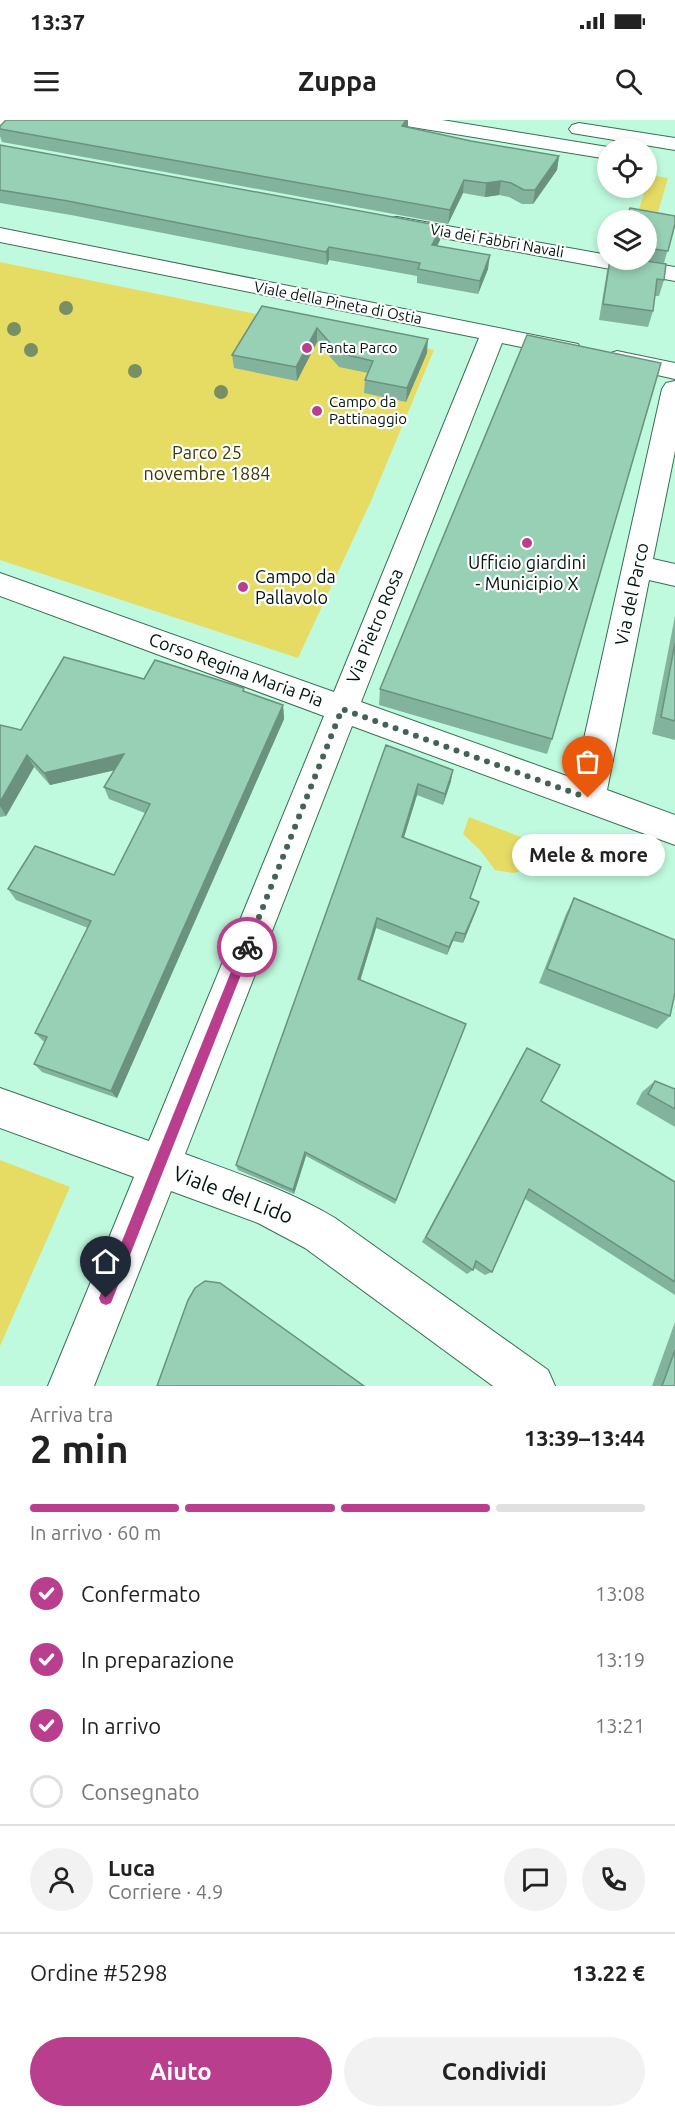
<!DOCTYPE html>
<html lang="it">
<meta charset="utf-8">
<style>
body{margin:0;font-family:Ubuntu,sans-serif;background:#f2f2f2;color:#222;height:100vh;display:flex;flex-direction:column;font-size:22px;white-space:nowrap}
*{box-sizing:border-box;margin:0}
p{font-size:20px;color:#767676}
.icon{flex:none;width:33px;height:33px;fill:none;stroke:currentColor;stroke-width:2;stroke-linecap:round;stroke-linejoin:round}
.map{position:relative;height:1266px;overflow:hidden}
.side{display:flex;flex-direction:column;background:#fff;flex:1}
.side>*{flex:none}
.fabs{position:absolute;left:597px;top:18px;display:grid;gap:12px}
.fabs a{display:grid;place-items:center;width:60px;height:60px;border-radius:50%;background:#fff;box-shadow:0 3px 9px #0003;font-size:30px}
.pin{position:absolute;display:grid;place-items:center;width:51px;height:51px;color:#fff;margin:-62px -26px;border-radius:50% 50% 50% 0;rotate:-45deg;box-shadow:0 0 6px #0007}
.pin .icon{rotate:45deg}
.courier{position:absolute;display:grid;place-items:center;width:60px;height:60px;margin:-30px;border:4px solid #b93e8e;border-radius:50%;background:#fff;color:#222;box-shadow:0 2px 8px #0007}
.bubble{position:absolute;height:42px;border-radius:21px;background:#fff;box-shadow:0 3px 9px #0003;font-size:20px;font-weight:700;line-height:42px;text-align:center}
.overview em{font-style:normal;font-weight:700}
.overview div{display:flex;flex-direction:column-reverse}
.overview{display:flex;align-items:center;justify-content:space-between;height:102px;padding:0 30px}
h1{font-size:39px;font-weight:700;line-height:45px}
.bar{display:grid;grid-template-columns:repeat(4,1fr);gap:9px 6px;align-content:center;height:72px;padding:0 30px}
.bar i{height:8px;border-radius:4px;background:#e0e0e0}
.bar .current{background:#b93e8e}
.bar p{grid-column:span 4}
.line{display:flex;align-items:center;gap:15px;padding:0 30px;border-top:2px solid #e0e0e0}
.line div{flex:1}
.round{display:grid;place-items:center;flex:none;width:63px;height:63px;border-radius:32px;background:#f2f2f2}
ol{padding:0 30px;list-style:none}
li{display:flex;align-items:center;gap:18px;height:66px}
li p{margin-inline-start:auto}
li .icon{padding:6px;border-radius:50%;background:#b93e8e;color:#fff;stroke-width:4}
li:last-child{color:#767676}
li i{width:33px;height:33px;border:3px solid #e0e0e0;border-radius:50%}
.action{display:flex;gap:12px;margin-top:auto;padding:12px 30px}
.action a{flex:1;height:69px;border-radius:36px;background:#b93e8e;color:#fff;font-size:24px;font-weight:700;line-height:69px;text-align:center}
.action a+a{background:#f2f2f2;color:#222}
.status{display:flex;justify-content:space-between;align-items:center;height:42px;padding:0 30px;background:#fff;direction:ltr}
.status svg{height:16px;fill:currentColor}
header{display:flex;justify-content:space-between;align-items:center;height:78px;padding:0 30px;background:#fff;font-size:27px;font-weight:700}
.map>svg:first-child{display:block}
</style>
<div class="status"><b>13:37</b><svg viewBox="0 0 49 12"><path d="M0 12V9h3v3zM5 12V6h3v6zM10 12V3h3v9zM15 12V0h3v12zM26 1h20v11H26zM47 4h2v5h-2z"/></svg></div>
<header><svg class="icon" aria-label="menu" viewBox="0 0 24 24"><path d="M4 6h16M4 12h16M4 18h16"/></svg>Zuppa<svg class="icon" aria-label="search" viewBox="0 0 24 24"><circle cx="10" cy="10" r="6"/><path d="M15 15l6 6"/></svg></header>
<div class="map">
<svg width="675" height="1266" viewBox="0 0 675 1266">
<rect width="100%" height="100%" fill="#c0fade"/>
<!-- green -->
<g fill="#e6dc64">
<path d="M650,55L668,58L658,92L639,89Z"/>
<path d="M0,142L434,230L371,381L298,538L0,440Z"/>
<path d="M469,697L529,720L537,731L535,748L513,753L495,750L480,730L463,714Z"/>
<path d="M0,1040L70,1067L0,1226Z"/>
</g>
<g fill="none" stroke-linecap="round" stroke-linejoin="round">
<!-- minor casing -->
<g stroke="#376e57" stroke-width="2">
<g id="minor">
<path d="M0,0H14L7,8L0,10Z"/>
<path d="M397,97L608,135V140H633L675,147V161L389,108L386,103L389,98Z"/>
<path d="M0,108L578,224L581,229L578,234L569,237L502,223L361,582L575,659L662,269L666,263L675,261V331L653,439L675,444V466L649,460L607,670L675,695V725L352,606L185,1034C237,1053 288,1070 335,1098L548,1250L555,1266H493L305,1128L258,1103L171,1071L94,1266H48L134,1057L0,1008V968L149,1021L324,596L0,476V453L334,572L479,218L0,122Z"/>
<path d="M617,231L675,243V259L608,244L605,239L608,234Z"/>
</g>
</g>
<!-- major casing -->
<g stroke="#376e57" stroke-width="2">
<g id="major">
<path d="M396,0H442L614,28H608V39L406,6L399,4Z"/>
<path d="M579,3L675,18V30L572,13L569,9L572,5Z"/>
</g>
</g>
<!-- minor -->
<use href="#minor" fill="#fff" fill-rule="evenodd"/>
<!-- major -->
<use href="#major" fill="#fff" fill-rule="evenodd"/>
</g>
<!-- trees -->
<g fill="#788f64">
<circle cx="66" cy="188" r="7"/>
<circle cx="14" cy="209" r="7"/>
<circle cx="31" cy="230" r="7"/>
<circle cx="135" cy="251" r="7"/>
<circle cx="221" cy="272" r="7"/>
</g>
<!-- wall -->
<g fill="#82b39c">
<path d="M6,0H408V7L471,21L559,36L557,50L533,84H522L509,77L499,75L485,77L463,73L448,104L2,22L0,16V6Z"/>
<path d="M0,25L440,120L437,126L488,149L478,174L417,163V156L329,140L327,145L71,95L0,83Z"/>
<path d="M646,100L675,104L664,143L644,140H646Z"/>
<path d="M610,140L664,160L659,176H655L653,191L648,207L599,200L607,151Z"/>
<path d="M262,186L427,233L406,282L364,273L365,260L368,253L339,247L317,222L297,261L234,248L232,235Z"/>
<path d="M675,496V620L652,614Z"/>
<path d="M144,559L244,571L283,585L284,599L117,978L42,952L34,944L45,922L43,921L35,913L88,808L16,780L8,769L114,755L145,693L109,679L104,667L114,650L50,665L34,647L6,696L0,697V605L21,610Z"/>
<path d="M380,569L552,619L547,634L379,585Z"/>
<path d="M386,625L451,661L443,685L417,675L404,717L478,757L470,778L479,782L476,791L463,823L453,821L447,835L376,808L360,860L466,904L395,1084L306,1036L294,1074L238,1050L236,1045Z"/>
<path d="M574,778L670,896L657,909L539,863L566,794Z"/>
<path d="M527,928L541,981L675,1062V1175L525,1079L492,1152L485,1155L474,1148L473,1150L467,1154L422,1122L520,940Z"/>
<path d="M655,961L675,969V1007L636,984L642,972Z"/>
<path d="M675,1202V1266H652Z"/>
</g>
<!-- shaded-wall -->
<g fill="#6a927f">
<path d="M406,0H408V9L402,6Z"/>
<path d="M559,36L557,50L533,84L535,70Z"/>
<path d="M464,60L463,73L448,104L450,90Z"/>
<path d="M501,61L499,75L485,77L486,63Z"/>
<path d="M442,106L440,120L431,139L432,125Z"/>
<path d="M329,127V140L327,145L326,132Z"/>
<path d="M490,135L488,149L478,174L480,161Z"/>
<path d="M317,208V222L297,261L296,247Z"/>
<path d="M428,219L427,233L406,282L407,268Z"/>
<path d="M283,585L284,599L117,978L111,971Z"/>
<path d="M124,634L129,647L50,665L44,653Z"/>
<path d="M27,635L34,647L6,696L0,686V682Z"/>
<path d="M453,650L451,661L443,685L445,674Z"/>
<path d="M418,664L417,675L401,727L402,717Z"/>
<path d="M479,782L476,791L463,823L465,814Z"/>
<path d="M377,798L376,808L358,868V859Z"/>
<path d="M456,812L453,821L447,835L449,827Z"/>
<path d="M305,1032L306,1036L294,1074L293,1070Z"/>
</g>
<!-- building -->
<g fill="#97d0b5" stroke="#6a927f" stroke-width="1.5">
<path d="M6,0H406L402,6L471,21L559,36L535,70H524L511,63L501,61L486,63L464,60L450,90L0,9V6Z"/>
<path d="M0,25L442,106L432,125L490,135L480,161L418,149L420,143L329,127L326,132L68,81L0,70Z"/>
<path d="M630,88L675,96V104L668,131L646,128V100H625Z"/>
<path d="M610,140H640L666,144L664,160L657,159L653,191L603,184Z"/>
<path d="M262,186L428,219L407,268L365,260L373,241L339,233L317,208L296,247L232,235Z"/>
<path d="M527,215L661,243L552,619L380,569Z"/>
<path d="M675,523V601L661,597Z"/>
<path d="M64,537L144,559L155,540L244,568L243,571L283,585L111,971L34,944L47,917L35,913L91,801L8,769L35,726L114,755L150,684L104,667L124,634L44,653L27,635L0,682V605L21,610Z"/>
<path d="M386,625L453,650L445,674L418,664L402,717L481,747L470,778L479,782L465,814L456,812L449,827L377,798L358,859L466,904L396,1080L305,1032L293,1070L236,1045Z"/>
<path d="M574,778L675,820V873L670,896L547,849Z"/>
<path d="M527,928L560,945L541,981L675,1062V1162L529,1069L492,1152L476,1141L473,1150L426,1117Z"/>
<path d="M655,961L675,969V989L648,974Z"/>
<path d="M205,1161L220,1163L364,1266H157L188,1180L195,1168Z"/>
<path d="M675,1230V1266H662Z"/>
</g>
<!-- route -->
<path fill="#b93e8e" d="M247,822L252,827L113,1178L111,1183L106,1185L101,1183L99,1178L241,827Z"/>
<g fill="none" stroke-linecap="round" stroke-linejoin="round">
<!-- done -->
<path stroke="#436455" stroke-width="6" stroke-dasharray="0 10.8" d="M247,827L342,589L588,678"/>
</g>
<!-- markers -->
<g fill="#b93e8e" stroke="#fff" stroke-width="2">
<circle cx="307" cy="228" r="6"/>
<circle cx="317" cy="291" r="6"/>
<circle cx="527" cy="423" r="6"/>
<circle cx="243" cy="467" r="6"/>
</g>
<g text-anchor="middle" stroke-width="4.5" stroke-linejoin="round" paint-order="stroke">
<!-- far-street labels -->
<g font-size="15" fill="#00140b" stroke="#fff">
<text transform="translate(497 121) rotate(10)" y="5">Via dei Fabbri Navali</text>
<text transform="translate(338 183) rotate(11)" y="5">Viale della Pineta di Ostia</text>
</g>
<!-- far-poi labels -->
<g font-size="15" fill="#00140b" stroke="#fff" text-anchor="start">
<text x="319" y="233">Fanta Parco</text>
<text x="329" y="287">Campo da<tspan x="329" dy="17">Pattinaggio</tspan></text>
</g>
<!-- park labels -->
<g font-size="18" fill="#3d3801" stroke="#fff">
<text x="207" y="339">Parco 25<tspan x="207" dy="21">novembre 1884</tspan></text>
</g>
<!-- poi labels -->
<g font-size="18" fill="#00140b" stroke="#fff">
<text x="527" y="449">Ufficio giardini<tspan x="527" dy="21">- Municipio X</tspan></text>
<text x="255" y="463" text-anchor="start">Campo da<tspan x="255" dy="21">Pallavolo</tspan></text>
</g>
<!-- street labels -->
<g font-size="18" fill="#00140b" stroke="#fff">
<text transform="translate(632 474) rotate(-78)" y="6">Via del Parco</text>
<text transform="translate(375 506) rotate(-68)" y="6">Via Pietro Rosa</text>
<text transform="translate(236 550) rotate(20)" y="6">Corso Regina Maria Pia</text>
</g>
<!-- near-street labels -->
<g font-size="21" fill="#00140b" stroke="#fff">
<text transform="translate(233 1075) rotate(21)" y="7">Viale del Lido</text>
</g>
</g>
</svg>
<div class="fabs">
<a><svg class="icon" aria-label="locate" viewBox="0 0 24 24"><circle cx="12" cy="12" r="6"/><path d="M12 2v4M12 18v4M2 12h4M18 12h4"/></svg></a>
<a><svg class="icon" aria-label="layers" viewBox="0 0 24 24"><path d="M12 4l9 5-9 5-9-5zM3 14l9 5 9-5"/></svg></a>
</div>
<div class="pin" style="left:588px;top:678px;background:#ea580c"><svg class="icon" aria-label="bag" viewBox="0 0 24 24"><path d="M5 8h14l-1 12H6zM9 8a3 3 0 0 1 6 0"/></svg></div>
<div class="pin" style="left:106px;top:1178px;background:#1f2937"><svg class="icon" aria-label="home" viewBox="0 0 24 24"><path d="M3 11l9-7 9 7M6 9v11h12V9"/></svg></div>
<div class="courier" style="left:247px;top:827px"><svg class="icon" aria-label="bike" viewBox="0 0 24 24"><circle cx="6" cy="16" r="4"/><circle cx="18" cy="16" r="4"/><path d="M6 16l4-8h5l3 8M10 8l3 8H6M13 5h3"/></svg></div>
<div class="bubble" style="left:512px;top:714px;width:153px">Mele &amp; more</div>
</div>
<section class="side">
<div class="overview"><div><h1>2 min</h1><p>Arriva tra</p></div><em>13:39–13:44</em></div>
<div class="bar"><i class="current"></i><i class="current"></i><i class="current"></i><i></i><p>In arrivo · 60 m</p></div>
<ol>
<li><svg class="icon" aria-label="check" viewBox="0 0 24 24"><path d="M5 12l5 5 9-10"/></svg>Confermato<p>13:08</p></li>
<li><svg class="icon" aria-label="check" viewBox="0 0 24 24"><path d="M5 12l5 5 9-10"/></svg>In preparazione<p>13:19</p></li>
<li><svg class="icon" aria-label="check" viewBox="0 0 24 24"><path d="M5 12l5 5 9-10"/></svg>In arrivo<p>13:21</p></li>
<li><i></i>Consegnato</li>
</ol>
<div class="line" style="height:108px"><a class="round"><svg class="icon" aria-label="person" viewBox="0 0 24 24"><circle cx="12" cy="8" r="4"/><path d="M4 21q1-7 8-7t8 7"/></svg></a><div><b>Luca</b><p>Corriere · 4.9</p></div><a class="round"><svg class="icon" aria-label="chat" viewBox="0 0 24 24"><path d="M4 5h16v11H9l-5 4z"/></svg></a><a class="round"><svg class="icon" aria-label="phone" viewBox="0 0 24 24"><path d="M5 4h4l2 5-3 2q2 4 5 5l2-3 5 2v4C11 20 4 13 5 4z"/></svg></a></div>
<div class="line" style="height:78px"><div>Ordine #5298</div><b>13.22 €</b></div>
<div class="action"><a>Aiuto</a><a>Condividi</a></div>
</section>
